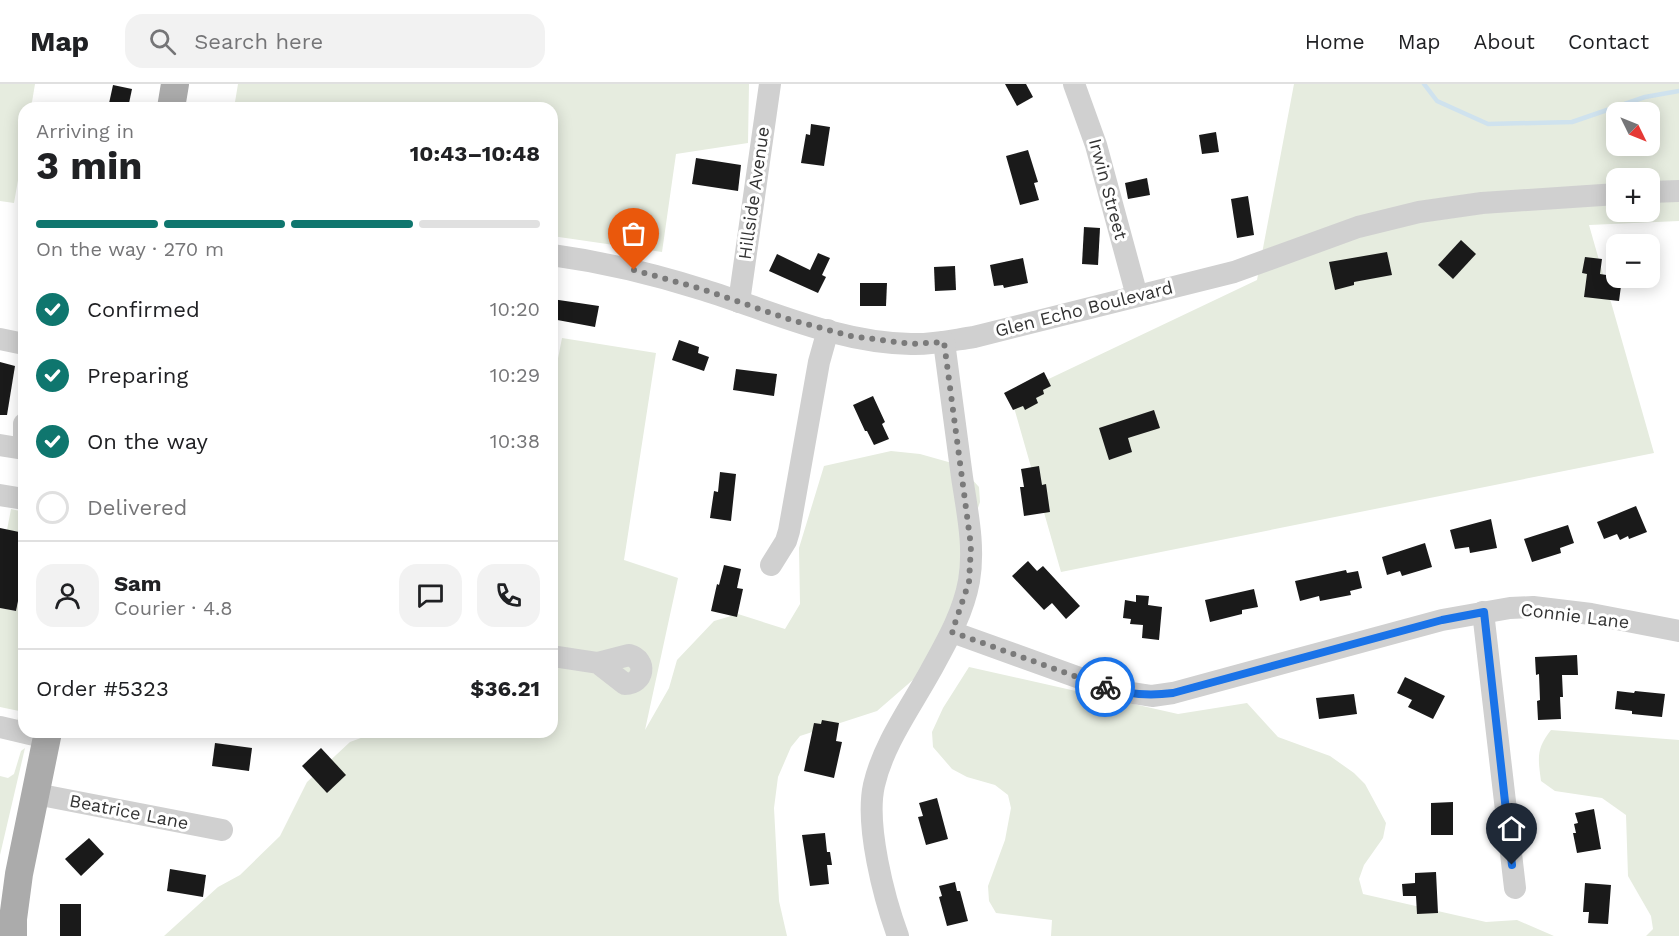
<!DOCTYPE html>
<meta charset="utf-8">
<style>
body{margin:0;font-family:"Work Sans",sans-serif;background:#f2f2f2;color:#202124;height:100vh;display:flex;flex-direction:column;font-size:22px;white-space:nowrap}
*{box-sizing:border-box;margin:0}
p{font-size:20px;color:#757577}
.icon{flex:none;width:33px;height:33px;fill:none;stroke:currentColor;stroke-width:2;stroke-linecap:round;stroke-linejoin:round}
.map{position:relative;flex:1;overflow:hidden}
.details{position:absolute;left:18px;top:18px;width:540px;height:636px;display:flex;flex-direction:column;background:#fff;border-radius:18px;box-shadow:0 3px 15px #0003}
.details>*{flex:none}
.needle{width:39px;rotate:133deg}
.fabs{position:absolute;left:1606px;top:18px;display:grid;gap:12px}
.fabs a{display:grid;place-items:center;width:54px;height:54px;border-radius:12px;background:#fff;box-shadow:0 3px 15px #0003;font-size:30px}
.pin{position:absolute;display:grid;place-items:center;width:51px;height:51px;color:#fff;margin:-62px -26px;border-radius:50% 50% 50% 0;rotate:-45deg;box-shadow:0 0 6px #0007}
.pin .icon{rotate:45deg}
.courier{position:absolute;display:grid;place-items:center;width:60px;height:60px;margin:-30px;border:4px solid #1a73e8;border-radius:50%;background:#fff;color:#222;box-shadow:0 2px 8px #0007}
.summary em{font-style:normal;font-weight:700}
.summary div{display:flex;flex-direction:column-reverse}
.summary{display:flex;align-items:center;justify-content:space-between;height:102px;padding:0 18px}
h1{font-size:39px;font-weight:700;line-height:45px}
.bar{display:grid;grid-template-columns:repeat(4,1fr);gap:9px 6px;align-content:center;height:72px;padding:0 18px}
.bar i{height:8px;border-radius:4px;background:#e0e0e0}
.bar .current{background:#0f766e}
.bar p{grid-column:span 4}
.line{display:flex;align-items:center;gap:15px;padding:0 18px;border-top:2px solid #e0e0e0}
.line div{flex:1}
.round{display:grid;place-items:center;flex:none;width:63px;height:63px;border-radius:18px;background:#f2f2f2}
ol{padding:0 18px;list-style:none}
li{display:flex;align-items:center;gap:18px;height:66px}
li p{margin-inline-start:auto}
li .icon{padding:6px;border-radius:50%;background:#0f766e;color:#fff;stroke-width:4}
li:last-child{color:#757577}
li i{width:33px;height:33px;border:3px solid #e0e0e0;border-radius:50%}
header{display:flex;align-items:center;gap:36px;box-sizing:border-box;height:84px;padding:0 30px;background:#fff;border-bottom:2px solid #e0e0e0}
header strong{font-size:28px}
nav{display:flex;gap:33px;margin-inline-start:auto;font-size:21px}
.search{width:420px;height:54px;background:#f2f2f2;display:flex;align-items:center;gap:15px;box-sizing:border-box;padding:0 21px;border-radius:18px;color:#757577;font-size:22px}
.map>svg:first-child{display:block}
</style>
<header>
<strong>Map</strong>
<div class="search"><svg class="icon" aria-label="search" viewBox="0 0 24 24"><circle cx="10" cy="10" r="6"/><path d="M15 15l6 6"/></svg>Search here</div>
<nav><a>Home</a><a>Map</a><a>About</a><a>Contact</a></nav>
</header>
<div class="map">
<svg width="1679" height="852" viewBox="0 0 1679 852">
<rect width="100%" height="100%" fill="#fff"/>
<!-- green -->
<g fill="#e6ecdf" fill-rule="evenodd">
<path d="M0,0H35L31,24H24V62L14,119L0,117Z"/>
<path d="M238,0H749L748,59L676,70L662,168L552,152V24H234Z"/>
<path d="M1294,0H1679V137L1589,141L1654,369L1061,488L1011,313L1257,196ZM1617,28H1650V62H1617ZM1617,94H1650V128H1617Z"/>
<path d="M562,254L656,269L624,476L678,494L645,646L669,604L677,576L714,537L738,530L785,545L800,520L799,464L824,382L891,367L920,370L959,381L979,403L980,418L975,433L954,530L937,575L877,627L800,652L791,663L778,693L774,724L779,817L787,852H164L218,803L240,791L280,752L307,698L350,658L377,648L430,654L446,648H552V305Z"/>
<path d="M11,425L24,428V449L7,446Z"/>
<path d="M23,494L24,495V641L17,639L19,627L0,623V524L16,527Z"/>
<path d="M969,583L1178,630L1247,619L1278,653L1330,672L1354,689L1365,700L1386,739L1383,754L1364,781L1359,795L1363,810L1486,838L1517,836L1554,852H1051L1052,836L996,829L989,817L988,802L1005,756L1011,724L1008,711L995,701L967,693L952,685L933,663L932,648L943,624Z"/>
<path d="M1551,646L1679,656V852H1646L1653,845L1651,832L1628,792L1626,731L1602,714L1555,707L1541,697C1538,674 1536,665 1551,646Z"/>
<path d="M25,664L0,771V692L8,694L14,690L21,667Z"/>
</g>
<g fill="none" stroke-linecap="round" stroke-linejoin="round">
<!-- stream -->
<path stroke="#cfe2ee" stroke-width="4.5" d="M1424,0L1437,17L1488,40L1572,38L1645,13L1679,7"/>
</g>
<!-- building -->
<g fill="#1a1a1a">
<path d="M1005,0H1026L1033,13L1017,22Z"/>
<path d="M113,1L132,5L128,24H108Z"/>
<path d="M811,40L830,43L824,82L801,79L806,50L810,51Z"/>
<path d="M1216,48L1219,68L1202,70L1199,51Z"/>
<path d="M1028,66L1038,98L1034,99L1039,116L1020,121L1006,72Z"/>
<path d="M696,74L741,81L738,107L692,100Z"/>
<path d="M1147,94L1150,111L1128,115L1125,99Z"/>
<path d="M1248,112L1254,151L1237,154L1231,115Z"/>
<path d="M1084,143L1100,144L1098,181L1082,180Z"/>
<path d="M1461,156L1476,170L1453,195L1438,181Z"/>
<path d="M1387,168L1392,191L1354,198V201L1335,206L1329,178Z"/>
<path d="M818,169L830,174L822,191L826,193L818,209L769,187L777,170L810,186Z"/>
<path d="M1585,173L1602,175L1600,190L1613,192L1612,201L1621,202L1619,217L1584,213L1587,190L1582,189Z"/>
<path d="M1023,174L1028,199L1004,204L1003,201L994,202L990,181Z"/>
<path d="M955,182L956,206L935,207L934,183Z"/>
<path d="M860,199H887L886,222H860Z"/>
<path d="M552,215L599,222L595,243L552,235Z"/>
<path d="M679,256L699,263L698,269L709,273L704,287L672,276Z"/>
<path d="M0,278L15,282L7,331H0Z"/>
<path d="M736,285L777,290L774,312L733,306Z"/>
<path d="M1044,288L1051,302L1043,306L1044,310L1036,314L1038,319L1025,326L1023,322L1013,326L1004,309Z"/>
<path d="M873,312L885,338L882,340L889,355L874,361L867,347H865L853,321Z"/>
<path d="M1154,326L1160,344L1128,354L1132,368L1109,376L1099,344Z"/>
<path d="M1039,382L1042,401L1046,400L1050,428L1024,432L1020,403H1024L1021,385Z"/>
<path d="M720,388L736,390L731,437L710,434L714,407L718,408Z"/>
<path d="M1636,422L1647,448L1629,455L1628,452L1620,456L1617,450L1604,455L1597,438Z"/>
<path d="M1491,435L1497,464L1470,469L1469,463L1455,465L1450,446Z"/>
<path d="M1568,441L1574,459L1560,464L1561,469L1532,478L1524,455Z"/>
<path d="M0,444L24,449V487L16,527L0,524Z"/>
<path d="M1425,459L1432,483L1402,492L1400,487L1387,491L1382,473Z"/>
<path d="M1028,477L1037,487L1043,482L1080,522L1066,535L1052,519L1044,526L1012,492Z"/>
<path d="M724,481L741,485L737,504L743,505L737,533L711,527L717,500L719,501Z"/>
<path d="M1346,486L1347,489L1358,487L1362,504L1350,507L1351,511L1320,517L1319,512L1300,517L1295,497Z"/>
<path d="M1254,505L1258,523L1242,526V530L1210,538L1205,516Z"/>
<path d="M1136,511L1149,512L1148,521L1162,523L1159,556L1142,554L1143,541L1130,540L1131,535L1123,534L1125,516L1136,518Z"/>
<path d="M1577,571L1578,591H1562L1563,613H1560L1561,635L1538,636L1537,617L1540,616L1539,590L1536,591L1535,573Z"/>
<path d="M1405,593L1445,612L1433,635L1408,623L1412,616L1397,609Z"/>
<path d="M1617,607L1634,609L1635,607L1665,610L1662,633L1632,630V627L1615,625Z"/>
<path d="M1354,610L1357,630L1319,635L1316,614Z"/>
<path d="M822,636L839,639L836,657L842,658L834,694L804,687L814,639L821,640Z"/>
<path d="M215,659L252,664L249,687L212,682Z"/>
<path d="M321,664L346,691L327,709L302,682Z"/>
<path d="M937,714L948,755L926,761L918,733L923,732L919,719Z"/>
<path d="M1453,718V751H1431V719Z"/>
<path d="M1594,725L1601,765L1577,769L1573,749H1576L1574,740L1578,739L1575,729Z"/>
<path d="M825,749L827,768H830L832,781H827L829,800L810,802L802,751Z"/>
<path d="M89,754L104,770L81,792L65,775Z"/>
<path d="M170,785L206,791L203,813L167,807Z"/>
<path d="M1436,788L1438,829L1417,830L1416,812H1403L1402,800L1415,799V789Z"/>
<path d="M955,798L957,807H960L968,837L947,842L939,813L942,812L939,802Z"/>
<path d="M1585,799L1611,801L1608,840L1588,839L1589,828H1583Z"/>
<rect x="60" y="820" width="21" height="32"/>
</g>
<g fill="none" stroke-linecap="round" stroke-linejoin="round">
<!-- minor -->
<g stroke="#d0d0d0" stroke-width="22">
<path d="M1074,0L1096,61L1137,212"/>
<path d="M1650,108L1679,107"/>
<path d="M552,171C603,178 654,190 704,206C771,227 839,259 911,260C932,261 953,256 974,253L1234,188L1358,143L1419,128L1482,119L1617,110"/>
<path d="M739,218L770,0"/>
<path d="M0,255L24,260"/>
<path d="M24,340V356"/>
<path d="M0,361L24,365"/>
<path d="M0,411L24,415"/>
<path d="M771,481L786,457L789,447L819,278L828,246"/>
<path d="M1483,528L1515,804"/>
<path d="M952,548L1113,606L1152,612L1173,609L1442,536L1510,524L1533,523L1591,530L1679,547"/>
<path d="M552,572L598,579L629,571C648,576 644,600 625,600L598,579"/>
<path d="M0,643L47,654"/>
<path d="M36,710L222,746"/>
<path d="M898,852C884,814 865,741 874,701C883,661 910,624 930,588C946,559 963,530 969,497C975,462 967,427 962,393C956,348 950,303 944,258"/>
</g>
<!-- major -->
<g stroke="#ababab" stroke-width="28">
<path d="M171,24L175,0"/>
<path d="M13,852V835L19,790L48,648"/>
</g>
</g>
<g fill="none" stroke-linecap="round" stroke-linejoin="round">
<!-- done -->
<path stroke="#7a7a7a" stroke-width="6" stroke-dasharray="0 10.8" d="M634,186L702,205L791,236L851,252L911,260L944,258L971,462L969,498L952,548L1105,603"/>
<!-- route -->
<path stroke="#1a73e8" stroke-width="8" d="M1105,603C1128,611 1149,612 1173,609L1442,536L1484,528L1512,781"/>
</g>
<g text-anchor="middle" stroke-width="6" stroke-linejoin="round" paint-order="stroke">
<!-- street labels -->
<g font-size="18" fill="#333" stroke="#fff">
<text transform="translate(1108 105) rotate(75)" y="6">Irwin Street</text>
<text transform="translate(754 109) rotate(-82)" y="6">Hillside Avenue</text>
<text transform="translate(1084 225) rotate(-14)" y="6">Glen Echo Boulevard</text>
<text transform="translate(1575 532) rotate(7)" y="6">Connie Lane</text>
<text transform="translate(129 728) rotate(11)" y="6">Beatrice Lane</text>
</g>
</g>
</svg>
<div class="fabs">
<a><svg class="needle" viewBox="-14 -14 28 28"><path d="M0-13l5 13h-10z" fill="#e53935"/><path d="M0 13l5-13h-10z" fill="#757577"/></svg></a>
<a>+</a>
<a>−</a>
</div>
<div class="pin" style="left:634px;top:186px;background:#ea580c"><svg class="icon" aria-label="bag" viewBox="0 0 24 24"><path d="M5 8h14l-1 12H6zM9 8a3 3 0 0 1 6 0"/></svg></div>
<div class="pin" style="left:1512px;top:781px;background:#1f2937"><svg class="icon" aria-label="home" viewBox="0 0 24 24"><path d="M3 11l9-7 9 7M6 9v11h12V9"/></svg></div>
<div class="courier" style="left:1105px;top:603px"><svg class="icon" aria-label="bike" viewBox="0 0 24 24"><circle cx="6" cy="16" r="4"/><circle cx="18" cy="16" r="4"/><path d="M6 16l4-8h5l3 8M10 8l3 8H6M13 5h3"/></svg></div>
<section class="details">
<div class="summary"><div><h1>3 min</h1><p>Arriving in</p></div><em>10:43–10:48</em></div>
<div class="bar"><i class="current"></i><i class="current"></i><i class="current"></i><i></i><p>On the way · 270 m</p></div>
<ol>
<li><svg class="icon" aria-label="check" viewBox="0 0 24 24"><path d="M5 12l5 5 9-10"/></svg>Confirmed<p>10:20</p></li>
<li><svg class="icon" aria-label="check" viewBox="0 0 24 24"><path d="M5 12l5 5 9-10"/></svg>Preparing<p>10:29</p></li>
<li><svg class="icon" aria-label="check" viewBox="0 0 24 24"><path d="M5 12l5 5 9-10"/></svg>On the way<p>10:38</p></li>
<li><i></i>Delivered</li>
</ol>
<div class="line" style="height:108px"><a class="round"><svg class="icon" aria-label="person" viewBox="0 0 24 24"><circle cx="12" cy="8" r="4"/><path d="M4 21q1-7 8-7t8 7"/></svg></a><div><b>Sam</b><p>Courier · 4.8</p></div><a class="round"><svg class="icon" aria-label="chat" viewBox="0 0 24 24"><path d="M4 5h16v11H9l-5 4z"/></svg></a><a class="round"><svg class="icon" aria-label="phone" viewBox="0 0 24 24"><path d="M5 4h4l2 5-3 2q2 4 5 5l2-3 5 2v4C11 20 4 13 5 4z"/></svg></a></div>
<div class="line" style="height:78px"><div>Order #5323</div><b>$36.21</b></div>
</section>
</div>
